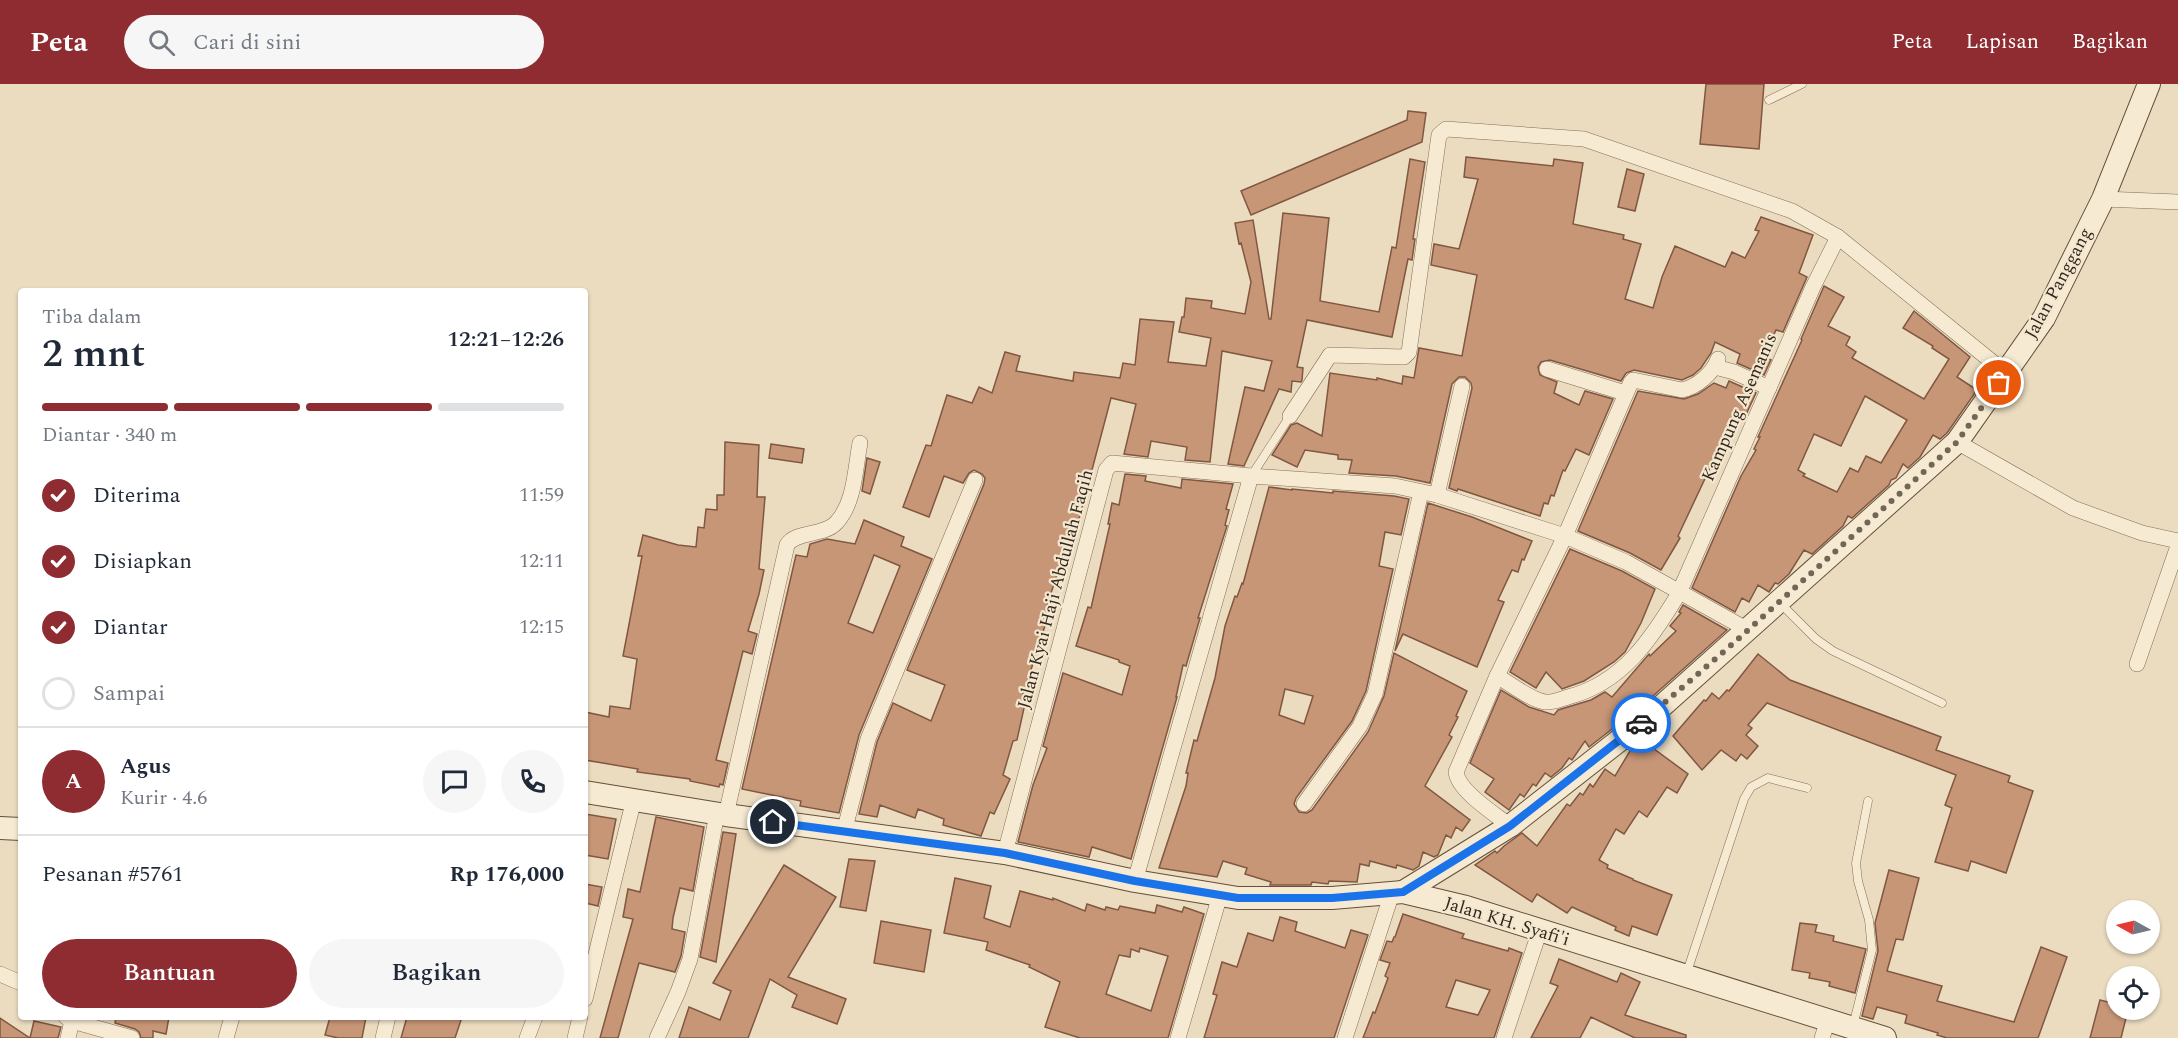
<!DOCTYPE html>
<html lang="id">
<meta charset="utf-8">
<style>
body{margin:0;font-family:Spectral,serif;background:#f6f6f7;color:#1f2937;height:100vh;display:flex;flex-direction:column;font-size:22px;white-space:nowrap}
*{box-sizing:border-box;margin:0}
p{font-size:20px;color:#747a83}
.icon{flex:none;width:33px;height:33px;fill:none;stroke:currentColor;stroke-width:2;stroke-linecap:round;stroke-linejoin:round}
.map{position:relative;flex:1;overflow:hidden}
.side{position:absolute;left:18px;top:204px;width:570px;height:732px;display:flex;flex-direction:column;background:#fff;border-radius:6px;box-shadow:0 2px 4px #0004}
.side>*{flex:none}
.needle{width:39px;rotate:278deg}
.controls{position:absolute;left:2106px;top:816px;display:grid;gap:12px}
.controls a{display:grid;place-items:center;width:54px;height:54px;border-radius:50%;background:#fff;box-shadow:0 2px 4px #0004;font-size:30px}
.pin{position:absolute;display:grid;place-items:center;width:51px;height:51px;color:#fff;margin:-26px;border:3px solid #fff;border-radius:50%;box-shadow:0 2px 6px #0007}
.courier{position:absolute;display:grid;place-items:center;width:60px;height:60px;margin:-30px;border:4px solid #1a73e8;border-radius:50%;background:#fff;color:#222;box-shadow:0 2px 8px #0007}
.overview em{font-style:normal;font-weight:600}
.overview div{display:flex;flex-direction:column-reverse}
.overview{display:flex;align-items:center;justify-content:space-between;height:102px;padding:0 24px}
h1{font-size:39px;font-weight:600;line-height:45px}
.bar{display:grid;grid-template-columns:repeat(4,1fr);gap:9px 6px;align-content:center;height:72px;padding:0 24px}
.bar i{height:8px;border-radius:4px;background:#e0e1e3}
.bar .current{background:#8e2c31}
.bar p{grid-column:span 4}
.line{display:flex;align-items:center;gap:15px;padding:0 24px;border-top:2px solid #e0e1e3}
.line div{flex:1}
.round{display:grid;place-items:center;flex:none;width:63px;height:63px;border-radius:32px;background:#f6f6f7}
ol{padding:0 24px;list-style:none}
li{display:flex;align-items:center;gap:18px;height:66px}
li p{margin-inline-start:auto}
li .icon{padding:6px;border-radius:50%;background:#8e2c31;color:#fff;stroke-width:4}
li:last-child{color:#747a83}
li i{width:33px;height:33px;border:3px solid #e0e1e3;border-radius:50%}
.action{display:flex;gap:12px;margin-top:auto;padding:12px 24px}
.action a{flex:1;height:69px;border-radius:36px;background:#8e2c31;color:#fff;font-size:24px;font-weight:600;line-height:69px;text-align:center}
.action a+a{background:#f6f6f7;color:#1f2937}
header{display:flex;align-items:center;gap:36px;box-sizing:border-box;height:84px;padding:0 30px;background:#8e2c31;color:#fff}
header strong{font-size:28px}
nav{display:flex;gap:33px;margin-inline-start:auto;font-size:21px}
.search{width:420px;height:54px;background:#f6f6f7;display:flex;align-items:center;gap:15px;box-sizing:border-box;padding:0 21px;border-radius:33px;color:#747a83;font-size:22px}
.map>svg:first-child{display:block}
</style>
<header>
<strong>Peta</strong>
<div class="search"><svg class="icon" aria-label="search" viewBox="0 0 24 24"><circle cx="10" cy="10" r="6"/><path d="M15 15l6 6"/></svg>Cari di sini</div>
<nav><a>Peta</a><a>Lapisan</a><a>Bagikan</a></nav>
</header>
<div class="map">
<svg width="2178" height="954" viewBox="0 0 2178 954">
<rect width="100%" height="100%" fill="#ebdcc0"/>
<!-- building -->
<g fill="#c79677" stroke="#805740" stroke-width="1.5" fill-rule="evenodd">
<path d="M1706,0H1764L1759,65L1700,60Z"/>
<path d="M1408,27L1426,29L1422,58L1251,131L1241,107L1407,36Z"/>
<path d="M1466,73L1553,82L1554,75L1583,79L1573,140L1624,151L1623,155L1641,160L1625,215L1653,224L1662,193L1675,162L1725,183L1732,168L1745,174L1759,147L1755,146L1761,133L1813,151L1799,189L1807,193L1783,248L1776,246L1764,273L1771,276L1764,291L1737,279L1740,270L1715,258L1711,269L1701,284L1693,291L1682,296L1634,286L1626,289L1621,297L1550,276L1541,278L1538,283L1540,291L1557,298L1554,309L1579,321L1585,307L1613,315L1589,371L1576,365L1565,387L1563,386L1554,412L1551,411L1548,420L1544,419L1540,432L1458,405L1457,407L1449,404L1472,304L1471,299L1465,293H1459L1452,300L1430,399L1396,392L1349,389L1352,376L1338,375V371L1305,366L1297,383L1272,371L1291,341L1297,339L1322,352L1330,289L1377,296V294L1402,300L1403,292L1414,294L1419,264L1462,272L1477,191L1431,181L1434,160L1459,165L1478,95L1464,93Z"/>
<path d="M1410,75L1425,78L1413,155H1415L1412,176L1408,175L1392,253L1307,236L1297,283L1303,284L1302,296L1301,298L1292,297L1291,308L1279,305L1244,382L1228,380L1245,303L1264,307L1272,277L1222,267L1210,378L1185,376L1187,363L1151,357L1148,373L1124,370L1136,320L1111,314L1074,454L1076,455L1071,471L1065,469L1057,491L1047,521L1051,523L1022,614L1026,615L1017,656L1013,657L1003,691L1010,695L994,730L990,728L981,752L943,741L944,735L918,725L915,734L880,721L877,733L859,730L877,658L893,619L931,637L945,601L907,586L984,400L985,394L982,390L974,386L969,389L963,399L944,392L929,433L903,423L926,361L931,362L947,311L972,319L979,303L992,309L1005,268L1020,272L1016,287L1073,297L1074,288L1120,294L1123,279L1135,281L1140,235L1174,238L1168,278L1206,282L1211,254L1179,248L1182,233H1184L1186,214L1212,217L1211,224L1245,230L1251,198L1241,159L1239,160L1235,139L1253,136L1269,235H1271L1283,129L1329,134L1320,217L1379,228L1392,163L1396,164Z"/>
<path d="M1627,85L1644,90L1635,127L1618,123Z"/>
<path d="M1824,202L1844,213L1828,242L1850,253L1846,261L1856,268L1852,274L1924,315L1949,275L1932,264L1933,262L1903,244L1914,227L1970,273L1957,293L1977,306L1947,349L1940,355L1933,351L1920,373L1908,384L1903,380L1896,394L1891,396L1889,401L1852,434L1848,432L1843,442L1812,470L1804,466L1789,490L1778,500L1775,499L1769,508L1758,501L1749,518L1742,514L1735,528L1692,504L1741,392L1756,366L1754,365L1760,353H1758L1802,256L1801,255ZM1865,312L1907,336L1881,379L1866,372L1858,388L1850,384L1837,408L1803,392L1805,390L1798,386L1814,350L1841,362Z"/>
<path d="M1729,297L1756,309L1744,335L1735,331L1678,452L1680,454L1661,486L1630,469L1578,447L1638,307L1684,315L1698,310L1714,299L1726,304Z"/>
<path d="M725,358L759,361L757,413H765L759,485L764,486L759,510L748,547L757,550L752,570L743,567L716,676L728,679L723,701L720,700L719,703L690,697V695L637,688L638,685L585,676V628L609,633L610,622L630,625L637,575L623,572L642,472H638L643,451L678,461L696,463L698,443L704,444L706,425L717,426V411H724Z"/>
<path d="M771,360L804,365L802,379L769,374Z"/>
<path d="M867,374L880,378L870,410L862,407Z"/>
<path d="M1125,390L1146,392L1145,397L1181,404L1182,395L1233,400L1226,425L1229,426L1225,441L1227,442L1198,534H1200L1186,582L1183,581L1176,613H1177L1131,775L1092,763L1089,773L1018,758L1033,701L1047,664L1043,662L1063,589L1122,611L1130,582L1119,578V576L1076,562L1088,523L1091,524L1110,440H1108L1112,419L1119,421Z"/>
<path d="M1269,403L1292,406V405L1333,409V407L1394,412L1409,415L1401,451L1385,448L1379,482L1393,485L1366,607L1352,637L1296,714L1294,720L1299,728L1307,729L1312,726L1368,648L1384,612L1394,569L1467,607L1456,632L1458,633L1449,651L1452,653L1425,702L1470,736L1462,747L1456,743L1451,754L1446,751L1438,771L1434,773L1423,768L1419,782L1413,786L1397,781L1396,784L1370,777L1369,782L1360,780L1357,798L1329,797L1328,800L1312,798L1311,801H1270L1271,798L1245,790L1247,784L1223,777L1217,793L1159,784L1186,702L1188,689H1186L1194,656L1197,657L1215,594L1225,542L1235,512L1237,513L1242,499L1243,500ZM1285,605L1313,612L1304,640L1279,631Z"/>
<path d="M1428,419L1472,433L1532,457L1524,476L1522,475L1518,488L1512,486L1498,516L1504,518L1477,583L1403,550L1395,567Z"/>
<path d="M864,436L904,453L901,462L932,475L859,651L839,729L800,722L801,717L742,705L796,471L807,473L810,460L827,455L855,460ZM874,471L900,482L873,549L848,539Z"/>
<path d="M1570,465L1622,487L1655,505L1641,539L1625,568L1614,578L1584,597L1562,605L1546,588L1536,604L1510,588Z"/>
<path d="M1683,521L1727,546L1644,620L1589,663L1585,657L1572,676L1569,674L1562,684L1551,693L1545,689L1536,702L1533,700L1524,713L1520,710L1509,726L1485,708L1494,695L1470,679L1501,606L1529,623L1554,631L1558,626L1591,616L1605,608L1612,613L1649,570L1650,572L1676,547L1670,542L1681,529L1679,528Z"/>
<path d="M1758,570L1790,596L1941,653L1936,666L2010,692L2008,698L2033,707L2006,789L1971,777L1968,787L1935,778L1952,724L1945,721L1956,691L1767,619L1748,641L1752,644L1746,651L1758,662L1747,675L1741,670L1736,677L1721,666L1702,686L1673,652L1704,616L1706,617L1712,609L1719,615L1727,606L1729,607Z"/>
<path d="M1642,656L1688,690L1677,709L1667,703L1647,733L1639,727L1624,750L1616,745L1599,776L1608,781L1607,784L1633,795V796L1672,811L1657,851L1632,842L1629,852L1615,846L1616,843L1572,823L1567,829L1537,810L1532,818L1475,781L1495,767L1497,769L1504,762L1522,749L1537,762L1567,720L1570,722L1580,709L1583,711L1590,700L1593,703L1605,685L1615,692L1633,662Z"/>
<path d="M585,730L616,735L608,775L585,771Z"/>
<path d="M656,733L704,743L693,807L680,804L673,834L672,845L685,848L681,872L675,888L639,879L618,954H600L633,835L623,833L628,805L640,808Z"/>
<path d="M723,748L736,750L716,878L700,873Z"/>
<path d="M849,775L875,777L866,827L840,823Z"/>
<path d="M784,781L836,813L788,893L846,915L837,940L792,923L797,911L770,895L748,954H679L689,923L720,936L731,907L713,899Z"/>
<path d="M1889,786L1919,794L1903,856L1896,855L1887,887L1942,902L1937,917L2014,938L2041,863L2067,873L2038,954H1947L1937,951L1938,949L1905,939L1907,931L1877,923L1873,935L1862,932L1878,867L1875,839Z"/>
<path d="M955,794L991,802L984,834L1010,843L1020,807L1053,816V814L1085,827L1087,820L1105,826L1106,823L1118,826L1120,822L1155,829L1157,821L1182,828L1184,823L1204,830L1168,954H1080L1045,943L1060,898L1029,883L1030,881L986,866L988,858L944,849ZM1140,864L1168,872L1151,927L1106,910L1119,871L1130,873L1131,865L1139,868Z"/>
<path d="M585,800L602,803L598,822L585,819Z"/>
<path d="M1403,830L1464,850L1462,854L1508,867L1509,864L1522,869L1494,954H1363L1373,928L1375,929L1388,894L1385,892L1390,879L1380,876L1387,857L1392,858L1394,853H1395ZM1456,896L1490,906L1478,931L1446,923Z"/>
<path d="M1280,833L1297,838L1295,847L1345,864L1351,846L1368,851L1334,954H1204L1217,911L1213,910L1222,878L1237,883L1248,849L1273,857Z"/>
<path d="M881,837L931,846L924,888L874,879Z"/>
<path d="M1800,839L1817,841L1815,848L1834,852L1833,857L1866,865L1855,909L1829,902L1830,898L1809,894L1810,889L1792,886Z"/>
<path d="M1559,875L1617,898L1621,889L1640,898L1625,931L1686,951V954H1635L1591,933L1580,954H1531L1558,902L1550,899Z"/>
<path d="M2100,916L2116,920V926H2128L2121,954H2090Z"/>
<path d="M116,933H169L166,950L153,947V954H141L139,948L135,945L115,939Z"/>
<path d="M330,933H366L362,954H338L325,951Z"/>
<path d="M407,933H462L455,954H401Z"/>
<path d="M0,934L30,954L34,937L61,943L58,954H0Z"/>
</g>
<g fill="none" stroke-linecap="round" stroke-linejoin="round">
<!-- lane casing -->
<g stroke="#836e59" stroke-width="9">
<g id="lane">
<path d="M1769,16L1802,0"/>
<path d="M1252,391L1290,332"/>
<path d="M1780,519L1816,555L1833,567L1942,619"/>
<path d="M1687,888L1744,715L1751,703L1768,694L1807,704"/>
<path d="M1853,942L1872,866L1869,836L1858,797L1856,779L1868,717"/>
</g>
</g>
<!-- street casing -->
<g stroke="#836e59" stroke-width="16">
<g id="street">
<path d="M2103,115L2178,118"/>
<path d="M1715,283L1734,288L1769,304"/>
<path d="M1547,285L1625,309"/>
<path d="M1290,332L1330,271L1404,273L1409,268L1439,51L1446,45L1584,55L1792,127L1838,153L2006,289"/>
<path d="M1957,358L2073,424L2142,449L2178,457"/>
<path d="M1437,411L1462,302"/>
<path d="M2137,580L2178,462"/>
<path d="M1497,592C1509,599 1531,616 1545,618C1553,619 1561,615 1568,613C1623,599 1652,554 1679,509L1813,203L1838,153"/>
<path d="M1304,720L1360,642L1375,610L1421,408"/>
<path d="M726,731L787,461C795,447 824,452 836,439C855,419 855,385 860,359"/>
<path d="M1510,742C1495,730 1458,707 1456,688L1497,592L1565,452L1631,298L1633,296L1682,306C1697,303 1713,289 1718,275"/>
<path d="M844,748L868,655L975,396"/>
<path d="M1005,769L1106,386L1112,379L1251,392L1395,402L1437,411L1565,452L1626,478L1748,546"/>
<path d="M1135,797L1251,392"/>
<path d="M0,890L21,899"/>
<path d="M585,915L634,715"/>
<path d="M66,933L72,937L132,954"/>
<path d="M68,954L72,937"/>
<path d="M226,954L232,933"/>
<path d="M383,954L388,933"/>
<path d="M527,954L535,933"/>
<path d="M575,954L580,933"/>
<path d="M657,954L678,908L690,875L717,729"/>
<path d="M1178,954L1220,811"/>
<path d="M1345,954L1392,809"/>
<path d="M1504,954L1540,846"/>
<path d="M1822,954L1828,936"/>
</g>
</g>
<!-- secondary casing -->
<g stroke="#644f3c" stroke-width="24">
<g id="secondary">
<path d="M585,708L726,731L1005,769L1135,797L1238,814H1332L1403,808L1466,823L1885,954"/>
<path d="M0,744L21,745"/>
<path d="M1403,808L1510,742L1653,630L1957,358L2044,234L2103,115L2149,0"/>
</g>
</g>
<!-- lane -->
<use href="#lane" stroke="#f6ead2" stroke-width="8"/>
<!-- street -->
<use href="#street" stroke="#f6ead2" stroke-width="15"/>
<!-- secondary -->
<use href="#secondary" stroke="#f6ead2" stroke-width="22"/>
</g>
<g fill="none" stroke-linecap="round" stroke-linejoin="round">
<!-- done -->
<path stroke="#736656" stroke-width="6" stroke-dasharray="0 10.8" d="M1641,639L1728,564L1957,358L1999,299"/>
<!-- route -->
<path stroke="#1a73e8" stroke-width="8" d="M773,738L1005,769L1135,797L1238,814H1332L1403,808L1510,742L1641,639"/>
</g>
<g text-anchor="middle" stroke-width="4.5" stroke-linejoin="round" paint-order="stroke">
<!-- street labels -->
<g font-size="18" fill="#33271d" stroke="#f3e7cf">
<text transform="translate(2058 199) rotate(-62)" y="6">Jalan Panggang</text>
<text transform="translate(1739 323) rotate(-66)" y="6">Kampung Asemanis</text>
<text transform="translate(1055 505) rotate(-75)" y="6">Jalan Kyai Haji Abdullah Faqih</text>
<text transform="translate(1507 837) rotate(17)" y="6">Jalan KH. Syafi'i</text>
</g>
</g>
</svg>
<div class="controls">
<a><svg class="needle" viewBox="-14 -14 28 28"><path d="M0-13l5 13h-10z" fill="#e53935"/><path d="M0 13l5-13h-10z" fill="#747a83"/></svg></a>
<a><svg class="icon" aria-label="locate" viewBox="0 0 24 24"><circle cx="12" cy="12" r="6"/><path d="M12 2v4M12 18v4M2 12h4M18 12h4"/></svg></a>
</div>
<div class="pin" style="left:1999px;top:299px;background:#ea580c"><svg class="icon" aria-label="bag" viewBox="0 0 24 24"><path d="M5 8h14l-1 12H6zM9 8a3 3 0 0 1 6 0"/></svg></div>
<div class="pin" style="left:773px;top:738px;background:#1f2937"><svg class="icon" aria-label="home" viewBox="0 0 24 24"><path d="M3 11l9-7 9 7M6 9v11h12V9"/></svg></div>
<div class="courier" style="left:1641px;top:639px"><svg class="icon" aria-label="car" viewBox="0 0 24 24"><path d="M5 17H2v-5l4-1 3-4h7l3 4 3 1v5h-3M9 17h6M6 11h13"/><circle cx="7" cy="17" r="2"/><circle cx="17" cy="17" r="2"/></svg></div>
<section class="side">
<div class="overview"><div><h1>2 mnt</h1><p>Tiba dalam</p></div><em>12:21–12:26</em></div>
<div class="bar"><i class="current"></i><i class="current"></i><i class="current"></i><i></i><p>Diantar · 340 m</p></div>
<ol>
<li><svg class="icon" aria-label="check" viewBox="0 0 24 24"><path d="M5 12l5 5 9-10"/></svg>Diterima<p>11:59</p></li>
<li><svg class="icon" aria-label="check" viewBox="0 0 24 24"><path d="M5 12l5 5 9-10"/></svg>Disiapkan<p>12:11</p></li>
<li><svg class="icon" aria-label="check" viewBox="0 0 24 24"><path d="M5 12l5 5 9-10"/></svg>Diantar<p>12:15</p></li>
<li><i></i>Sampai</li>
</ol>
<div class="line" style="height:108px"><b class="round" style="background:#8e2c31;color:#fff">A</b><div><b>Agus</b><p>Kurir · 4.6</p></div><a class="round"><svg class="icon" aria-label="chat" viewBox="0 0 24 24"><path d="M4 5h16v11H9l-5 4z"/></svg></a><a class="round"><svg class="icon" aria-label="phone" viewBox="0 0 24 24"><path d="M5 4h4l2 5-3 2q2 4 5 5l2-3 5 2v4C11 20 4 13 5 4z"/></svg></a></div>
<div class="line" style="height:78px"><div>Pesanan #5761</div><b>Rp 176,000</b></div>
<div class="action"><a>Bantuan</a><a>Bagikan</a></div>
</section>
</div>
